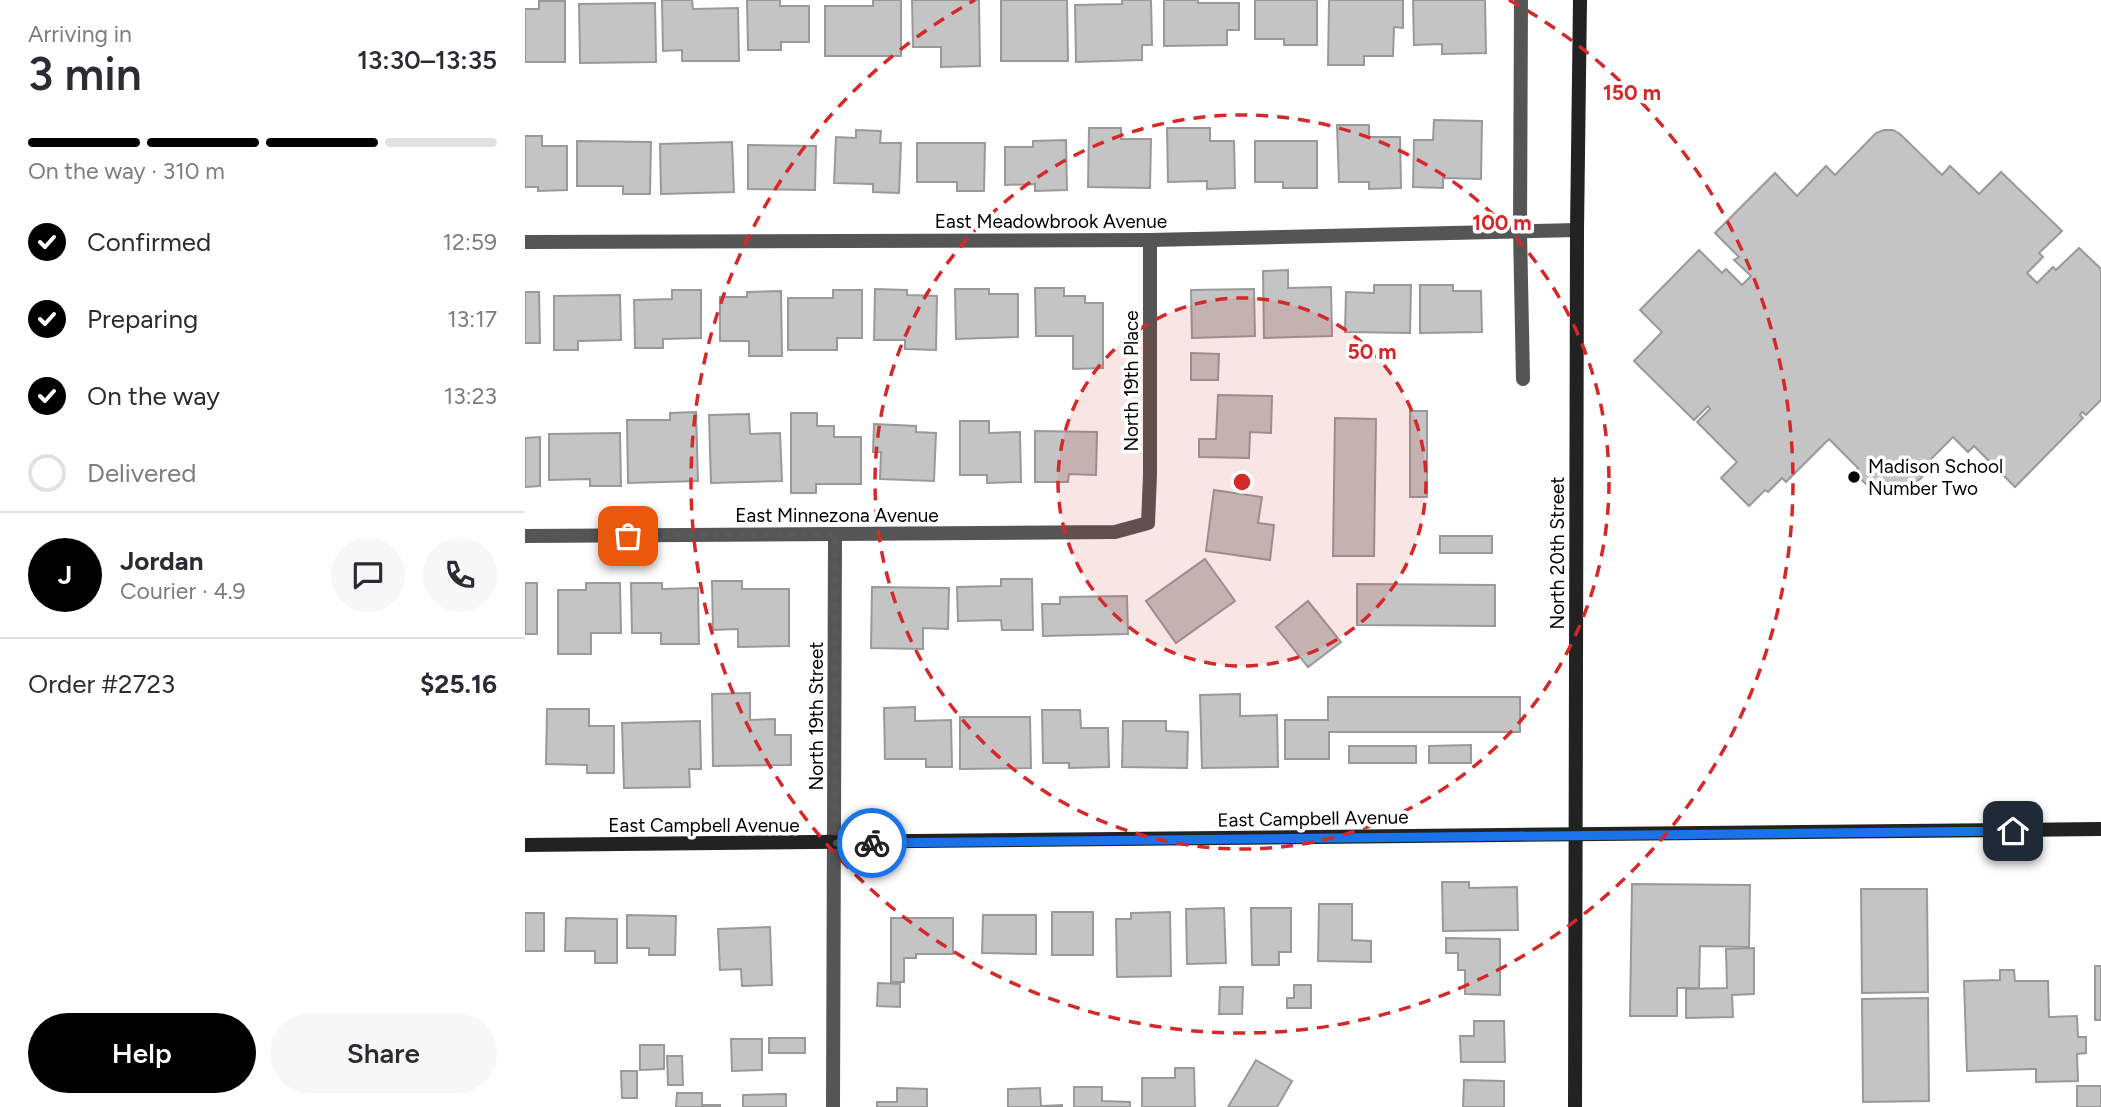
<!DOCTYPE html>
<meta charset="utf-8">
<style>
body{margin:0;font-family:Figtree,sans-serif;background:#f7f7f7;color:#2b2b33;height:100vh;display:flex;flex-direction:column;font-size:26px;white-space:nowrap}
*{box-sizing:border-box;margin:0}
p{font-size:23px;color:#7c7c81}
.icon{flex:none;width:38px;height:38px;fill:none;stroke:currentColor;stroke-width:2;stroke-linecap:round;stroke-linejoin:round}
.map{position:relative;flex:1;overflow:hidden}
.side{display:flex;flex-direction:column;background:#fff;width:525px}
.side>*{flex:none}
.pin{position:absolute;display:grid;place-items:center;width:60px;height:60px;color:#fff;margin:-30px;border-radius:14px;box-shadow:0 4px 10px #0006}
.courier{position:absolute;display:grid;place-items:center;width:70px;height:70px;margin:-35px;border:5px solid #1a73e8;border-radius:50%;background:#fff;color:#222;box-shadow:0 2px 9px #0007}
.head em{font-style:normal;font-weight:600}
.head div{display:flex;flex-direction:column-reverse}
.head{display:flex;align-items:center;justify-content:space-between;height:119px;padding:0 28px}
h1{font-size:46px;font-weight:600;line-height:52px}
.bar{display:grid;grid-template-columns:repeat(4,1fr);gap:10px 7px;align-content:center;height:84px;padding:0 28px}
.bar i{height:9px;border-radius:5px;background:#e1e1e2}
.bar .on{background:#000}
.bar p{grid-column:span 4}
.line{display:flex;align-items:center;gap:18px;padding:0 28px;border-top:2px solid #e1e1e2}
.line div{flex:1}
.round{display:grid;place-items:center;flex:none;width:74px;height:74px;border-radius:37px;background:#f7f7f7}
ol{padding:0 28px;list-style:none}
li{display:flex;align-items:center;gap:21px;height:77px}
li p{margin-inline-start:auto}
li .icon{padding:7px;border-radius:50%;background:#000;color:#fff;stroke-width:4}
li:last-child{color:#7c7c81}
li i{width:38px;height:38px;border:4px solid #e1e1e2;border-radius:50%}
.primary-button{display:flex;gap:14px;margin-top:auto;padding:14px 28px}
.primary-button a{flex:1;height:80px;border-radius:42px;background:#000;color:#fff;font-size:28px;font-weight:600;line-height:80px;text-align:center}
.primary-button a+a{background:#f7f7f7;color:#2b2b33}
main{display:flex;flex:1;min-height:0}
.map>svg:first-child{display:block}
</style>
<main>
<section class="side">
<div class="head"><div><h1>3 min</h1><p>Arriving in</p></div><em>13:30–13:35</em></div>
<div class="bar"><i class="on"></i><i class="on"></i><i class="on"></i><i></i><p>On the way · 310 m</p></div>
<ol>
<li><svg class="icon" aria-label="check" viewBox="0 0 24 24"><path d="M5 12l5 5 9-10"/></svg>Confirmed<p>12:59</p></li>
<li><svg class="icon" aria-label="check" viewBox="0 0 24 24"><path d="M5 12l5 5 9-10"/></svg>Preparing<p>13:17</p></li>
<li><svg class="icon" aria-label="check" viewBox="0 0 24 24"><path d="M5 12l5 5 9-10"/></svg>On the way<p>13:23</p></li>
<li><i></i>Delivered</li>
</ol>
<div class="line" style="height:126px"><b class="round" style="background:#000;color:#fff">J</b><div><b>Jordan</b><p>Courier · 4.9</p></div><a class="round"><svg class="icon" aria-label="chat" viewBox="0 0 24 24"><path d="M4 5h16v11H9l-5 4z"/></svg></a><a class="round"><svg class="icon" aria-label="phone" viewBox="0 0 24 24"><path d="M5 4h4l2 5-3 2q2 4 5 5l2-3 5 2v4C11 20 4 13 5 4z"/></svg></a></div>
<div class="line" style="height:91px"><div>Order #2723</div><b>$25.16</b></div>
<div class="primary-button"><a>Help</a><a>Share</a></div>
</section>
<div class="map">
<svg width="1576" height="1107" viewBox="0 0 1576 1107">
<rect width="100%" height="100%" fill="#fff"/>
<!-- building -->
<g fill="#c4c4c4" stroke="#999" stroke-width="2">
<path d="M137,0H167L168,9L213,8L214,61H157V50L138,51Z"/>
<path d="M222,0H255V6H284V42H256V50H223Z"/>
<path d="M348,0H376V56H300V6H348Z"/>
<path d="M387,0H454L455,66L416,67V47H388Z"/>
<path d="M476,0H542L543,61H476Z"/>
<path d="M597,0H626L627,45H617V60L551,62L550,5L597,4Z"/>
<path d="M639,0H673V3H714V30H702V45L639,46Z"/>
<path d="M730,0H792V45H759V39H730Z"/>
<path d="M804,0H878V28L869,27L868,56H839V65H803Z"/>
<path d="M888,0H960L961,53L917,54V44L889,45Z"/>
<path d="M14,1H40V62H0V9H14Z"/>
<path d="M130,3L131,62L55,63L54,4Z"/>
<path d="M909,120L957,121L956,179L918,178V188L888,187L889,140H908Z"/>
<path d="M812,125H844V137H875L876,188L844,189V182H814Z"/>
<path d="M564,128H596V139H626L625,188L563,187Z"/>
<path d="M642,128H685V141H709L710,188L682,189V181L643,182Z"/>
<path d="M331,130L356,131L355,143H376L374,193L348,192V184L309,183L311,137L331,138Z"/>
<path d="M1359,130H1368L1375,134L1417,175L1425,166L1454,194L1476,172L1537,231L1514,253L1518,257L1502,273L1512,283L1528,267L1531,270L1554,248L1576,269V400L1561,415L1557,412L1555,415L1558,418L1490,487L1449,446L1443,452L1428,437L1398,467L1402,472L1395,479L1380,489L1358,491L1342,485L1329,473L1333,468L1304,439L1261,482L1257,478L1243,492L1240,490L1224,506L1196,478L1212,462L1172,422L1185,409L1183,406L1169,420L1109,361L1137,332L1115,310L1174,250L1197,273L1201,269L1217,285L1226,276L1209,260L1214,257L1190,233L1250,173L1272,196L1301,166L1310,175L1351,133Z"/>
<path d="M0,136H17V146H42V190L13,191V187H0Z"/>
<path d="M541,140L542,190L510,191V184L480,185V147H508V141Z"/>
<path d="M52,141L126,142L125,194H98V186H52Z"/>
<path d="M730,141H792V188H758V182H730Z"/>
<path d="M207,142L209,192L136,194L135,144Z"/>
<path d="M392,143H460L459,191H432V182H392Z"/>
<path d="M223,145L291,146L290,190L223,189Z"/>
<path d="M763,270V288L806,287L807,336L739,338L738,271Z"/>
<path d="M849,285H886L885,333L820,332L821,292L849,293Z"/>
<path d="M895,285H928V291H956L957,332L895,333Z"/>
<path d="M510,288H539V296H560V303H578V368L548,369V336H511Z"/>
<path d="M350,289L382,290V295L412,296L411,350L380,349V340H349Z"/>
<path d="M430,289H464V294H493V337L431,339Z"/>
<path d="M729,289L730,336L667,338L666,290Z"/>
<path d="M147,290H176V338L138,339V348H110L109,300L147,299Z"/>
<path d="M308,290H337V338H312V350H263V298H308Z"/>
<path d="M256,291L257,356H224V341H195V297H222V292Z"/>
<path d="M0,292H14L15,343H0Z"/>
<path d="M95,295L96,340L53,341V350H29V296Z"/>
<path d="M666,353L694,354L693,380H666Z"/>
<path d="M693,395L747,396L746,433L725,432L724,458L674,457V439H691Z"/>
<rect x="885" y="411" width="17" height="86"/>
<path d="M171,412L173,481L103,483L102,420H145V413Z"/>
<path d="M266,413H292V426H309V437H336V484H291V493H266Z"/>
<path d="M224,414L225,434L255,433L257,481L186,483L184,415Z"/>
<path d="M810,418L851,419L849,556H808Z"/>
<path d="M435,421H464V433L495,432L496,482L462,483V475H435Z"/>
<path d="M349,424L391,426V432L411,433L409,481L355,479L356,452H348Z"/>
<path d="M510,431L572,432L571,475L544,474L543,482H510Z"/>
<path d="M95,433L96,486H65V479L24,480V434Z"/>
<path d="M15,437V486L0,487V438Z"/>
<path d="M689,490L737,497L733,523L749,525L745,560L681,551Z"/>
<rect x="915" y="536" width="52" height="17"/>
<path d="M680,559L710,601L651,643L621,601Z"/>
<path d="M476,579H507L508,630H477L476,620L433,621L432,587L476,586Z"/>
<path d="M187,581H217V589H264V646L213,647V629L188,630Z"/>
<rect x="0" y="583" width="12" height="51"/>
<path d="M61,583H95L96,633H66V654H33V590H61Z"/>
<path d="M106,583H137V589L173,588L174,644H136V633H107Z"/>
<path d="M832,584L970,585V626L832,625Z"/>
<path d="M347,587L424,588L423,629L398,628V649L346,648Z"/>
<path d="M602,596L603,634L518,636L517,604H535V597Z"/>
<path d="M783,601L816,642L783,667L751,627Z"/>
<path d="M225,693V720L250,719V735H266V765L188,766L187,694Z"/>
<path d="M715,694V716L752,715L753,767L677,768L675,695Z"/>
<path d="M803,697H995V732H804V759H760V720H803Z"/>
<path d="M390,707V721L426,720L427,767H401V759H360L359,708Z"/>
<path d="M22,709H64V726H89V773H62V765L21,764Z"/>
<path d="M517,710H555L556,728H583L584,767L544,768V763H518Z"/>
<path d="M435,717H505L506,768L435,769Z"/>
<path d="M175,721L176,769H164L165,787L99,788L97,723Z"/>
<path d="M598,721H641V731L663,732L662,768L597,767Z"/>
<path d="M946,745V763H904V746Z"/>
<rect x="824" y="746" width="67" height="17"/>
<path d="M917,882H944V888L992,887L993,930L918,931Z"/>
<path d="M1107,884L1225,885L1224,947L1175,946L1174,988H1152V1016H1105Z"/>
<path d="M1336,889H1402L1403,992L1337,993Z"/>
<path d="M794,904H827V940L846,941V962L793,961Z"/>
<path d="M699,908L701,963L662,964L661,909Z"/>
<path d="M726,908H766V952H754V965H727Z"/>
<rect x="527" y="912" width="41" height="43"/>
<path d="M645,912L646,976L592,977L591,919H606V913Z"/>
<rect x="0" y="913" width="19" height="38"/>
<path d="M102,915L151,916L150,955H124V948H102Z"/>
<path d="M458,915H511V954L457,953Z"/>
<path d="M41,918L92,919V963H70V951H40Z"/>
<path d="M366,918H428V954H391V958H379V982H366Z"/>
<path d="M245,927L247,985L217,986L216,969L195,970L193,929Z"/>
<path d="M921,938L975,939V995L940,994V970H933V953H921Z"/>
<path d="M1229,948V994L1207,995L1208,1017L1161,1018V989L1202,988L1201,949Z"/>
<rect x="1570" y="966" width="6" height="54"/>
<path d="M1475,970H1489L1490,981H1523L1524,1017L1552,1016L1553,1037H1561V1053L1552,1054L1553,1081L1511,1082V1069L1442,1071L1439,981L1475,980Z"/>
<path d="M353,983L375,984V1007L352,1006Z"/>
<path d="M769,985H786V1008H762V998H769Z"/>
<path d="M695,987H718L717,1014H694Z"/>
<path d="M1403,998L1404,1101L1338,1102L1337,999Z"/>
<path d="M949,1021H979L980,1062H936L935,1036H949Z"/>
<rect x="244" y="1038" width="36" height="15"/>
<path d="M206,1039H237V1070L207,1071Z"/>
<path d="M115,1045H139V1069L115,1070Z"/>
<path d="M142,1056H157L158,1085H143Z"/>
<path d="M731,1060L767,1081L752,1107H703Z"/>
<path d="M650,1068H669L670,1107H617V1078H650Z"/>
<path d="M96,1071H112V1098H97Z"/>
<path d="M939,1080L979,1081V1107H938Z"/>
<rect x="1552" y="1086" width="24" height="21"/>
<path d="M549,1087H577V1101L605,1102V1107H549Z"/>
<path d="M372,1088L402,1089V1107H352V1102H372Z"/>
<path d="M515,1088L516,1106L537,1105V1107H483V1089Z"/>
<path d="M152,1093H177V1105H195V1107H151Z"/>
<path d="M261,1094V1107H218V1095Z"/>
</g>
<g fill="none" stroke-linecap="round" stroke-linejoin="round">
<!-- street -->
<g stroke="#555" stroke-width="14">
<path d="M996,0L995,231L998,379"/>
<path d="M0,242L625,240L1052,230"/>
<path d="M0,536L590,532L623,523L625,475V240"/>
<path d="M308,1107L310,535"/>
</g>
<!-- secondary -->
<g stroke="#222" stroke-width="14">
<path d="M0,845L1576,829"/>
<path d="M1050,1107L1052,230L1055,0"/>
</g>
</g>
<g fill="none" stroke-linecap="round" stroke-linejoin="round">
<!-- done -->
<path stroke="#595959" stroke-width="7" stroke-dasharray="0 12.6" d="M103,536L310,535V843H347"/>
<!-- route -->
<path stroke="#1a73e8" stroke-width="9" d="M347,843L1488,831"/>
</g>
<!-- distance rings -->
<circle cx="717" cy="482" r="184" fill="#d62828" fill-opacity=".12"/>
<g fill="none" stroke="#d62828" stroke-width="3.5" stroke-dasharray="12 9">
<circle cx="717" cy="482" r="184"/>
<circle cx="717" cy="482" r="367"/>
<path d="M984 0A551 551 0 1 1 450 0"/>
</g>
<!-- markers -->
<circle fill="#000" stroke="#fff" stroke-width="2.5" cx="1329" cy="477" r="7"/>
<g text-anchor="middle" stroke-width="7" stroke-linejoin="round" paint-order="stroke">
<!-- street labels -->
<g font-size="19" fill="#000" stroke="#fff">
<text x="526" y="228">East Meadowbrook Avenue</text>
<text transform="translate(606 381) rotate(-90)" y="7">North 19th Place</text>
<text x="312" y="522">East Minnezona Avenue</text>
<text transform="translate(1032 553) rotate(-90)" y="7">North 20th Street</text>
<text transform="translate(291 716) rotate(-90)" y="7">North 19th Street</text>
<text transform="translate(788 818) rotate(-1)" y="7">East Campbell Avenue</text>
<text x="179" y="832">East Campbell Avenue</text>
</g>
<!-- poi labels -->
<g font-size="19" fill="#000" stroke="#fff" text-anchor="start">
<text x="1343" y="473">Madison School<tspan x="1343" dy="22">Number Two</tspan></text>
</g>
</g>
<circle cx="717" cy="482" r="10" fill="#d62828" stroke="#fff" stroke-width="3.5"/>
<g font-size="21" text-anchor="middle" font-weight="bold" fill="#d62828" stroke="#fff" stroke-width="7" stroke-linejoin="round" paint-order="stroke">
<text x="1107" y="100">150 m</text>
<text x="977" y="230">100 m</text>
<text x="847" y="359">50 m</text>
</g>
</svg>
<div class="pin" style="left:103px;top:536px;background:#ea580c"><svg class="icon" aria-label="bag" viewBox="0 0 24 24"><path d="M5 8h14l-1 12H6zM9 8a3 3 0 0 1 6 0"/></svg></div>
<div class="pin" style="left:1488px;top:831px;background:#1f2937"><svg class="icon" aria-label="home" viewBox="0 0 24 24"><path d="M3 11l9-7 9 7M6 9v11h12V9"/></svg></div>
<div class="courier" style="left:347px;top:843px"><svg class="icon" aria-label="bike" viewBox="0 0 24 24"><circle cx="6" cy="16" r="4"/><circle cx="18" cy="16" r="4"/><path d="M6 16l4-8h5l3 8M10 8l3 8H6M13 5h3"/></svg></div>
</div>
</main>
